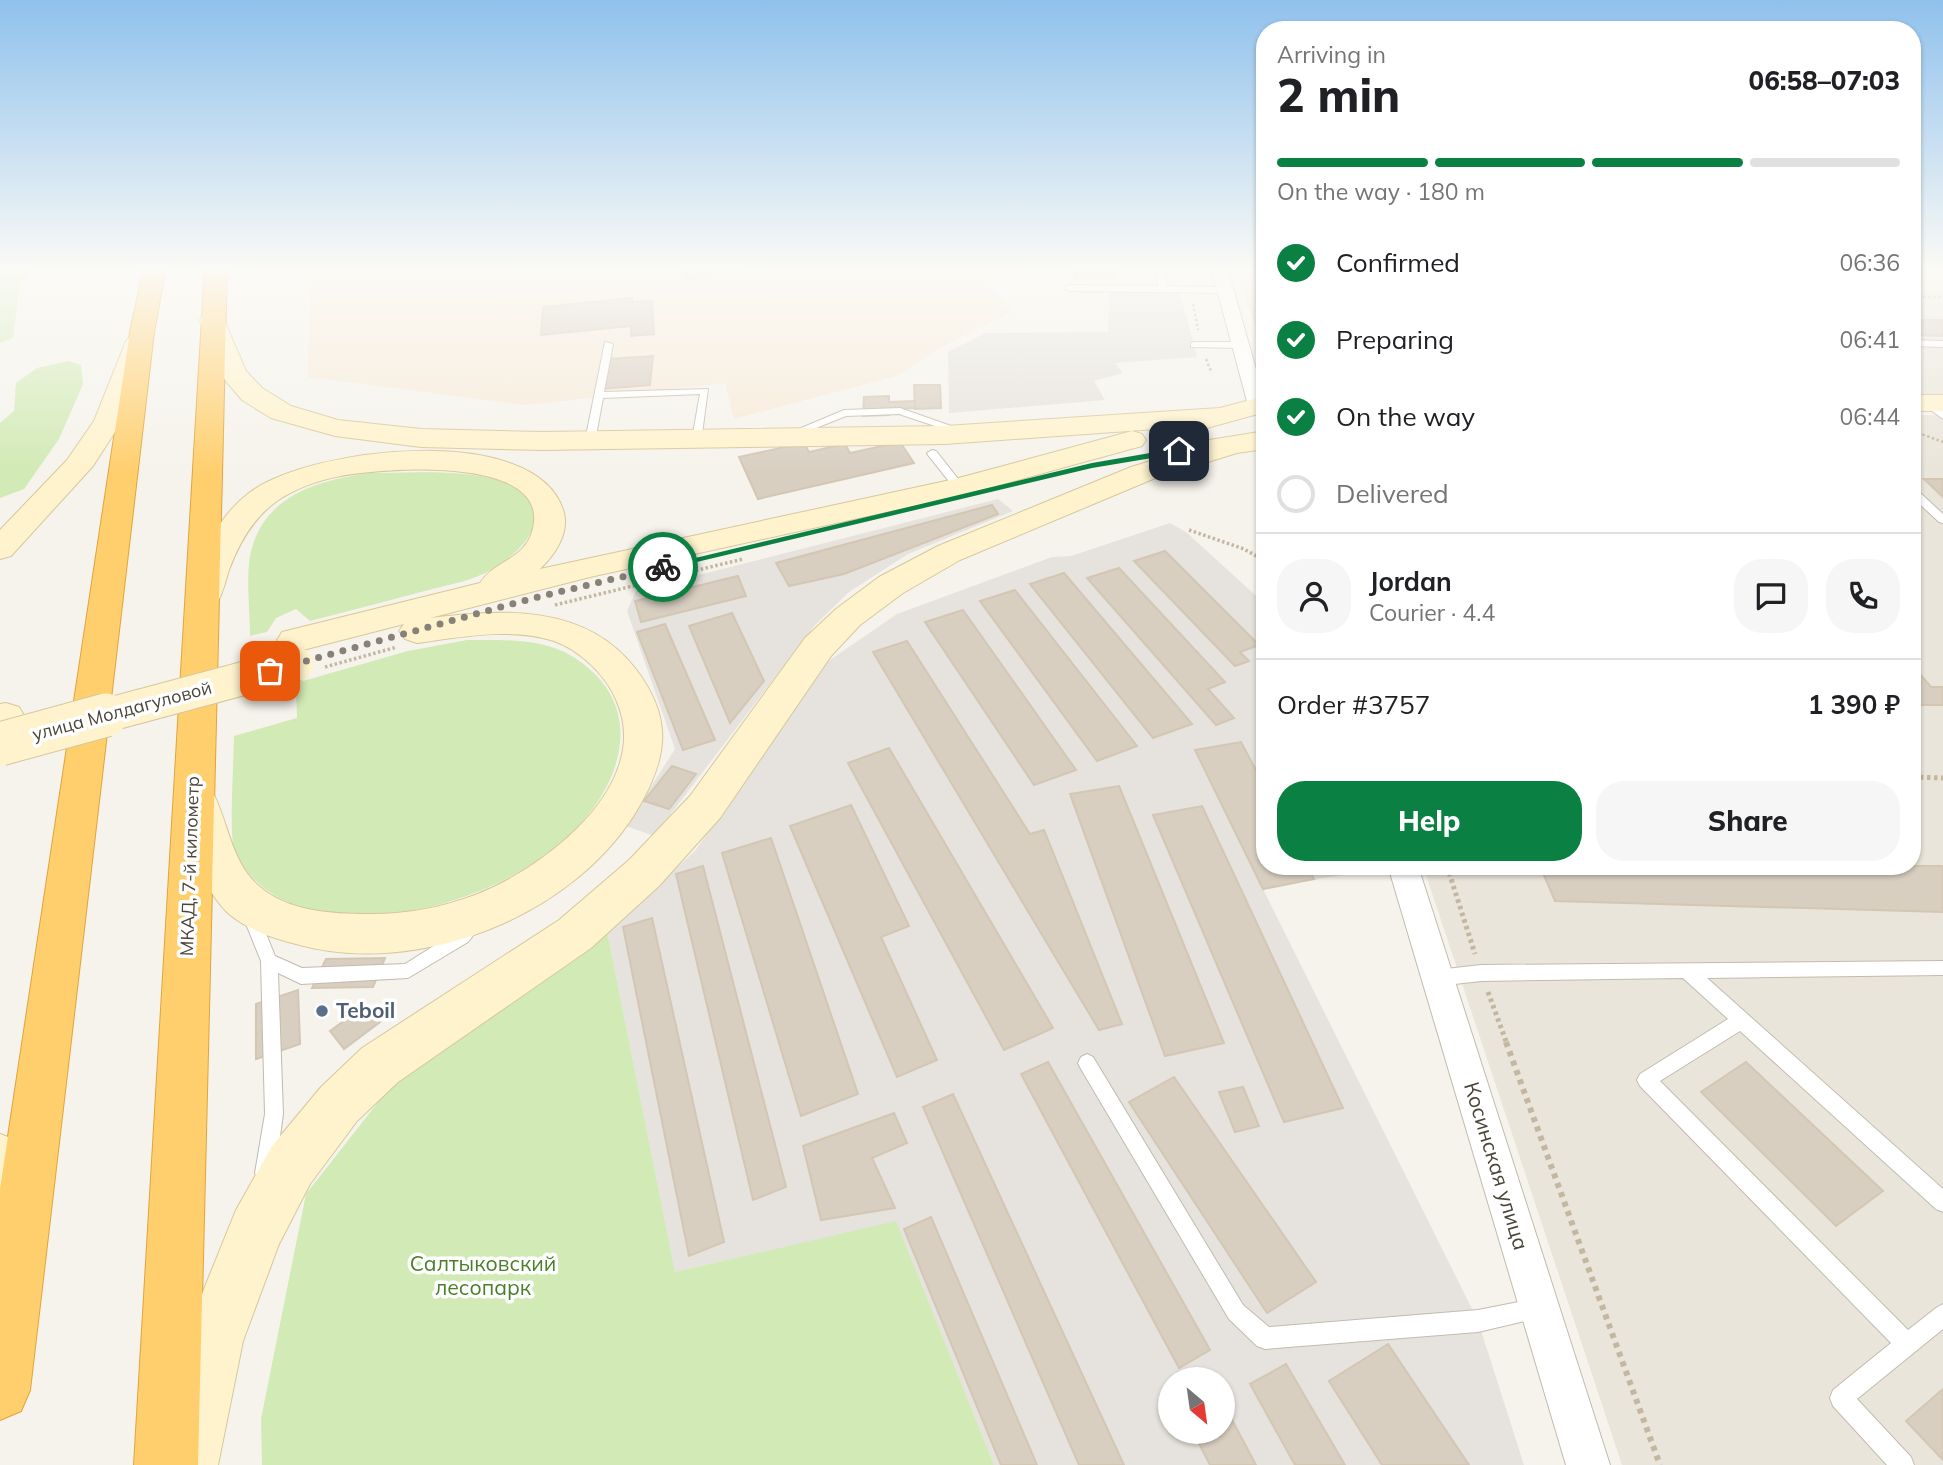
<!DOCTYPE html>
<meta charset="utf-8">
<style>
body{margin:0;font-family:Mulish,sans-serif;background:#f6f6f6;color:#202124;height:100vh;display:flex;flex-direction:column;font-size:26px;white-space:nowrap}
*{box-sizing:border-box;margin:0}
p{font-size:23px;color:#757577}
.icon{flex:none;width:38px;height:38px;fill:none;stroke:currentColor;stroke-width:2;stroke-linecap:round;stroke-linejoin:round}
.map{position:relative;flex:1;overflow:hidden}
.sheet{position:absolute;left:1256px;top:21px;width:665px;height:854px;display:flex;flex-direction:column;background:#fff;border-radius:28px;box-shadow:0 2px 5px #0004}
.sheet>*{flex:none}
.needle{width:46px;rotate:151deg}
.controls{position:absolute;left:1158px;top:1367px;display:grid;gap:14px}
.controls a{display:grid;place-items:center;width:77px;height:77px;border-radius:50%;background:#fff;box-shadow:0 2px 5px #0004;font-size:35px}
.pin{position:absolute;display:grid;place-items:center;width:60px;height:60px;color:#fff;margin:-30px;border-radius:14px;box-shadow:0 4px 10px #0006}
.courier{position:absolute;display:grid;place-items:center;width:70px;height:70px;margin:-35px;border:5px solid #0b8043;border-radius:50%;background:#fff;color:#222;box-shadow:0 2px 9px #0007}
.summary em{font-style:normal;font-weight:800}
.summary div{display:flex;flex-direction:column-reverse}
.summary{display:flex;align-items:center;justify-content:space-between;height:119px;padding:0 21px}
h1{font-size:46px;font-weight:800;line-height:52px}
.bar{display:grid;grid-template-columns:repeat(4,1fr);gap:10px 7px;align-content:center;height:84px;padding:0 21px}
.bar i{height:9px;border-radius:5px;background:#e0e0e0}
.bar .active{background:#0b8043}
.bar p{grid-column:span 4}
.line{display:flex;align-items:center;gap:18px;padding:0 21px;border-top:2px solid #e0e0e0}
.line div{flex:1}
.round{display:grid;place-items:center;flex:none;width:74px;height:74px;border-radius:28px;background:#f6f6f6}
ol{padding:0 21px;list-style:none}
li{display:flex;align-items:center;gap:21px;height:77px}
li p{margin-inline-start:auto}
li .icon{padding:7px;border-radius:50%;background:#0b8043;color:#fff;stroke-width:4}
li:last-child{color:#757577}
li i{width:38px;height:38px;border:4px solid #e0e0e0;border-radius:50%}
.button{display:flex;gap:14px;margin-top:auto;padding:14px 21px}
.button a{flex:1;height:80px;border-radius:28px;background:#0b8043;color:#fff;font-size:28px;font-weight:800;line-height:80px;text-align:center}
.button a+a{background:#f6f6f6;color:#202124}
.map>svg:first-child{display:block}
</style>
<div class="map">
<svg width="1943" height="1465" viewBox="0 0 1943 1465">
<rect width="100%" height="100%" fill="#f6f3ec"/>
<!-- residential -->
<g fill="#eae5da">
<path d="M1235,267H1265V354Z"/>
<path d="M1913,267H1943V395L1913,394Z"/>
<path d="M1913,415H1943V1465H1622L1423,866H1913Z"/>
</g>
<!-- commercial -->
<path fill="#f7ead8" d="M310,267H971L1012,312L954,340L896,376L734,419L725,383L526,405L308,377Z"/>
<!-- industrial -->
<g fill="#e6e2dd" fill-rule="evenodd">
<path d="M1110,292H1180L1197,357L1115,363L1123,373L1094,381L1105,400L949,413L948,352L985,333L1108,332Z"/>
<path d="M998,499L1013,511L908,554L849,592L815,625L654,836L626,826L675,749L627,611L636,591Z"/>
<path d="M1170,523L1186,532L1265,604V866H1338L1340,875L1263,889L1478,1321L1524,1465H994L896,1222L675,1272L607,931L695,851L827,662L897,614L1052,557L1071,556ZM1171,1379H1223V1432H1171Z"/>
</g>
<!-- education -->
<rect fill="#efe8d6" x="1913" y="267" width="30" height="24"/>
<!-- green -->
<g fill="#d2eab5">
<path d="M0,267H34L20,283L13,338L0,343Z"/>
<path d="M68,361L81,365L83,384L59,439L24,489L0,498V423L14,411L16,383L37,368Z"/>
<path d="M369,473C406,474 537,460 535,518C534,540 508,560 491,570C472,581 447,585 425,591C387,601 349,611 310,621L296,609L276,618L267,632L250,636C250,611 246,581 250,556C262,496 316,481 369,473Z"/>
<path d="M467,640C500,640 540,638 570,655C653,704 622,792 560,843C515,881 460,903 402,913C392,915 381,918 371,918C358,918 346,915 334,914C291,909 250,890 234,847C229,834 234,756 234,736L297,718L296,683L408,651Z"/>
<path d="M607,931L675,1272L896,1221L994,1465H262L261,1419L306,1194L397,1078Z"/>
</g>
<!-- building -->
<g fill="#d8cfc1" stroke="#d3c7b4" stroke-width="2">
<path d="M681,267H756L757,268L687,279Z"/>
<path d="M1074,267H1114L1115,278H1075Z"/>
<path d="M632,298V302L652,301L654,334L631,336V326L541,335L543,307Z"/>
<path d="M1913,320H1943V336L1913,335Z"/>
<path d="M653,356L650,385L602,389L607,359Z"/>
<path d="M914,385H940L941,408L915,409Z"/>
<path d="M889,396V402L915,401V408L889,409V415L863,416L864,397Z"/>
<path d="M900,442L914,463L758,499L739,457L804,443L809,452L845,444L850,453Z"/>
<path d="M1924,479H1943V497Z"/>
<path d="M992,505L998,514L844,574L789,586L776,563Z"/>
<path d="M1165,551L1259,645L1240,652L1249,661L1235,666L1134,561Z"/>
<path d="M1119,568L1225,682L1208,689L1234,718L1216,725L1087,578Z"/>
<path d="M1064,573L1192,724L1153,738L1030,584Z"/>
<path d="M738,576L746,596L641,622L635,601Z"/>
<path d="M1015,590L1137,746L1097,761L980,601Z"/>
<path d="M963,610L1076,770L1034,785L925,622Z"/>
<path d="M732,613L764,681L730,723L689,626Z"/>
<path d="M665,624L715,740L683,750L637,632Z"/>
<path d="M907,641L1030,834L1044,830L1122,1024L1099,1030L873,652Z"/>
<path d="M1913,666L1931,687H1943V705H1913Z"/>
<path d="M1241,742L1265,787V866H1307L1314,879L1263,889L1195,750Z"/>
<path d="M889,748L1053,1028L1004,1050L848,763Z"/>
<path d="M672,766L696,774L669,809L644,801Z"/>
<path d="M1119,786L1224,1043L1165,1056L1070,794Z"/>
<path d="M851,805L909,926L881,937L937,1060L897,1077L790,826Z"/>
<path d="M1202,806L1343,1108L1284,1122L1153,815Z"/>
<path d="M771,838L858,1094L801,1116L722,853Z"/>
<path d="M703,866L786,1187L753,1200L676,874Z"/>
<path d="M1540,866H1943V912L1555,901Z"/>
<path d="M652,918L724,1242L689,1256L623,927Z"/>
<path d="M385,958L373,987L312,988L326,959Z"/>
<path d="M298,990L300,1044L256,1059V1004Z"/>
<path d="M366,1005L380,1022L344,1049L330,1031Z"/>
<path d="M1048,1062L1210,1350L1179,1368L1021,1074Z"/>
<path d="M1746,1062L1883,1191L1836,1226L1701,1092Z"/>
<path d="M1174,1077L1316,1282L1267,1313L1129,1102Z"/>
<path d="M1243,1087L1259,1126L1235,1132L1219,1092Z"/>
<path d="M953,1094L1124,1465H1079L923,1107Z"/>
<path d="M894,1113L907,1143L872,1158L895,1208L821,1220L803,1146Z"/>
<path d="M931,1217L1037,1465H1001L904,1229Z"/>
<path d="M1388,1344L1469,1465H1382L1329,1381Z"/>
<path d="M1286,1364L1345,1465H1295L1250,1384Z"/>
<path d="M1943,1389V1460L1906,1421Z"/>
<path d="M1223,1403L1256,1465H1210L1193,1432H1223Z"/>
</g>
<g fill="none" stroke-linecap="round" stroke-linejoin="round">
<!-- lane casing -->
<g stroke="#c2bbae" stroke-width="2">
<g id="lane">
<path d="M1155,267H1163L1167,286L1226,287L1230,290L1226,293L1068,291L1064,288L1068,285L1158,286Z"/>
<path d="M1913,340L1943,341V347L1913,346Z"/>
<path d="M605,342L613,344L604,392L708,389L701,441H693L692,439L700,394L603,398L595,441L590,444L586,443L585,441Z"/>
<path d="M1194,342H1241L1246,345L1241,348L1191,347V343Z"/>
<path d="M1924,401H1932L1943,411V419L1924,405Z"/>
<path d="M900,408L968,432L967,434H959L899,414L846,416L796,436L792,437L787,434L844,410Z"/>
<path d="M932,450L936,451L963,485V489H955L928,455L927,453Z"/>
<path d="M1913,489L1917,490L1943,514V523L1939,522L1913,498Z"/>
<path d="M250,907L256,909L275,956L302,968L405,964L456,932L465,923L471,921L477,923L479,928L468,942L408,978L301,984L278,973L283,1114L275,1173L272,1180L265,1183L258,1180L255,1173L265,1114L261,961L242,914L244,909Z"/>
<path d="M1943,961V975L1707,978L1943,1189V1212L1936,1209L1740,1031L1660,1081L1908,1330L1936,1308L1943,1304V1329L1857,1399L1911,1457L1914,1465H1887L1833,1406L1830,1398L1833,1390L1891,1343L1640,1086L1637,1080L1640,1074L1728,1019L1683,978L1481,981L1437,986L1431,983L1428,978L1431,973L1437,970L1481,965Z"/>
<path d="M1087,1054L1093,1057L1243,1305L1269,1327L1478,1310L1539,1298L1546,1302L1550,1309L1546,1316L1478,1332L1265,1349L1257,1346L1229,1319L1081,1069L1078,1063L1081,1057Z"/>
</g>
</g>
<!-- street casing -->
<g stroke="#c2bbae" stroke-width="2">
<g id="street">
<path d="M1211,267H1227L1265,401L1264,409H1250L1248,405Z"/>
<path d="M1388,866H1418L1610,1465H1566Z"/>
</g>
</g>
<!-- secondary casing -->
<g stroke="#d6c79b" stroke-width="2">
<g id="secondary">
<path d="M212,313L221,315L224,320L246,371L262,388L291,406L338,420L421,429L543,432L945,426L1220,408L1265,396V412L1196,431L1185,427L945,444L543,450L421,447L335,436L271,418L242,400L225,380L208,348L200,320L203,315Z"/>
<path d="M139,333L148,336L152,341L122,421L93,466L11,556L0,559V530L67,460L94,421L126,341L130,336Z"/>
<rect x="1913" y="395" width="30" height="16"/>
<path d="M1132,431L1142,434L1146,440L1142,446L959,496L590,577L430,618C503,609 585,604 635,668C672,716 669,754 640,805C578,915 418,979 296,944C273,938 248,930 229,914C200,887 187,837 177,800L183,789L197,784L211,789C229,821 230,862 260,887C288,911 331,914 366,914C402,915 441,908 475,895C543,869 653,786 617,702C607,676 580,650 554,641C512,627 460,637 417,643L405,639L399,631L404,624L295,652L282,648L277,640L282,632L480,583C493,562 524,559 532,532C556,454 382,468 341,476C319,480 296,488 277,501C253,518 239,543 229,570C225,582 223,594 216,605L204,608L192,605L187,597C199,559 216,518 249,493C308,447 540,420 564,513C569,534 555,555 540,569L955,479Z"/>
<path d="M1265,431V449L1237,453L1153,479L960,560L903,593L860,625L831,656L720,818L659,886L591,948L398,1082L357,1121L310,1184L279,1244L243,1341L218,1465H154L183,1341L236,1210L272,1146L321,1087L362,1048L559,920L629,860L690,796L805,638L836,609L879,577L938,546L1131,467L1193,448L1197,442Z"/>
<path d="M6,703L19,707L25,717L19,727L0,732V704Z"/>
<path d="M0,1134L19,1141C32,1174 37,1210 23,1243L4,1252L0,1250Z"/>
</g>
</g>
<!-- highway casing -->
<g stroke="#e0a43c" stroke-width="2">
<g id="highway">
<path d="M144,267H166L154,332L30,1390L21,1411L0,1420V1189L130,332Z"/>
<path d="M205,267H227L198,1465H134Z"/>
</g>
</g>
<!-- path-far3 -->
<g stroke="#c4b79f" stroke-width="2.5" stroke-dasharray="2.5 2.5" stroke-linecap="butt">
<path d="M1251,267L1265,305"/>
<path d="M1913,297H1943"/>
<path d="M1193,304L1198,330"/>
<path d="M1206,359L1211,371"/>
<path d="M1913,431L1943,442"/>
</g>
<!-- path-far2 -->
<g stroke="#c4b79f" stroke-width="3.5" stroke-dasharray="2.5 2.5" stroke-linecap="butt">
<path d="M1189,530L1244,549L1265,561"/>
<path d="M555,605L743,559"/>
<path d="M325,667L397,647"/>
</g>
<!-- path-far1 -->
<g stroke="#c4b79f" stroke-width="5" stroke-dasharray="3.5 3.5" stroke-linecap="butt">
<path d="M1913,777L1943,778"/>
<path d="M1447,866L1475,954"/>
<path d="M1488,992L1507,1044"/>
</g>
<!-- path -->
<path stroke="#c4b79f" stroke-width="6" stroke-dasharray="5 5" stroke-linecap="butt" d="M1506,1042L1660,1465"/>
<!-- lane -->
<use href="#lane" fill="#fff" fill-rule="evenodd"/>
<!-- street -->
<use href="#street" fill="#fff" fill-rule="evenodd"/>
<!-- secondary -->
<use href="#secondary" fill="#fff3cd" fill-rule="evenodd"/>
<!-- highway -->
<use href="#highway" fill="#ffcf6e" fill-rule="evenodd"/>
<!-- secondary-bridge-far1 casing -->
<g stroke="#d6c79b" stroke-width="35" stroke-linecap="butt">
<path id="secondary-bridge-far1" d="M100,717L297,664"/>
</g>
<!-- secondary-bridge casing -->
<g stroke="#d6c79b" stroke-width="45" stroke-linecap="butt">
<path id="secondary-bridge" d="M0,744L106,715"/>
</g>
<!-- secondary-bridge-far1 -->
<use href="#secondary-bridge-far1" stroke="#fff3cd" stroke-width="33"/>
<!-- secondary-bridge -->
<use href="#secondary-bridge" stroke="#fff3cd" stroke-width="43"/>
</g>
<!-- sky -->
<linearGradient id="sky" x2="0" y2="1"><stop stop-color="#8fc1ec"/><stop offset="0.57" stop-color="#fbfaf6"/><stop offset="1" stop-color="#fbfaf6" stop-opacity="0"/></linearGradient>
<rect width="1943" height="472" fill="url(#sky)"/>
<!-- route -->
<path fill="#0b8043" d="M1179,448L1182,453L1092,468L663,570L658,567L1092,463Z"/>
<g fill="none" stroke-linecap="round" stroke-linejoin="round">
<!-- done -->
<path stroke="#878178" stroke-width="7" stroke-dasharray="0 12.6" d="M270,671L530,599L663,567"/>
</g>
<!-- markers -->
<circle fill="#5c6f8a" stroke="#fff" stroke-width="2.5" cx="322" cy="1011" r="7"/>
<g text-anchor="middle" stroke-width="7" stroke-linejoin="round" paint-order="stroke">
<!-- street labels -->
<g font-size="18" fill="#4b4439" stroke="#fff">
<text transform="translate(122 711) rotate(-15)" y="6">улица Молдагуловой</text>
<text transform="translate(190 866) rotate(-88)" y="6">МКАД, 7-й километр</text>
</g>
<!-- near-service labels -->
<g font-size="21" font-weight="bold" fill="#4e5e75" stroke="#fff" text-anchor="start">
<text x="336" y="1018">Teboil</text>
</g>
<!-- near-street labels -->
<g font-size="21" fill="#4b4439" stroke="#fff">
<text transform="translate(1496 1166) rotate(73)" y="7">Косинская улица</text>
</g>
<!-- near-park labels -->
<g font-size="21" fill="#4a7f2a" stroke="#fff">
<text x="483" y="1271">Салтыковский<tspan x="483" dy="24">лесопарк</tspan></text>
</g>
</g>
</svg>
<div class="controls">
<a><svg class="needle" viewBox="-14 -14 28 28"><path d="M0-13l5 13h-10z" fill="#e53935"/><path d="M0 13l5-13h-10z" fill="#757577"/></svg></a>
</div>
<div class="pin" style="left:270px;top:671px;background:#ea580c"><svg class="icon" aria-label="bag" viewBox="0 0 24 24"><path d="M5 8h14l-1 12H6zM9 8a3 3 0 0 1 6 0"/></svg></div>
<div class="pin" style="left:1179px;top:451px;background:#1f2937"><svg class="icon" aria-label="home" viewBox="0 0 24 24"><path d="M3 11l9-7 9 7M6 9v11h12V9"/></svg></div>
<div class="courier" style="left:663px;top:567px"><svg class="icon" aria-label="bike" viewBox="0 0 24 24"><circle cx="6" cy="16" r="4"/><circle cx="18" cy="16" r="4"/><path d="M6 16l4-8h5l3 8M10 8l3 8H6M13 5h3"/></svg></div>
<section class="sheet">
<div class="summary"><div><h1>2 min</h1><p>Arriving in</p></div><em>06:58–07:03</em></div>
<div class="bar"><i class="active"></i><i class="active"></i><i class="active"></i><i></i><p>On the way · 180 m</p></div>
<ol>
<li><svg class="icon" aria-label="check" viewBox="0 0 24 24"><path d="M5 12l5 5 9-10"/></svg>Confirmed<p>06:36</p></li>
<li><svg class="icon" aria-label="check" viewBox="0 0 24 24"><path d="M5 12l5 5 9-10"/></svg>Preparing<p>06:41</p></li>
<li><svg class="icon" aria-label="check" viewBox="0 0 24 24"><path d="M5 12l5 5 9-10"/></svg>On the way<p>06:44</p></li>
<li><i></i>Delivered</li>
</ol>
<div class="line" style="height:126px"><a class="round"><svg class="icon" aria-label="person" viewBox="0 0 24 24"><circle cx="12" cy="8" r="4"/><path d="M4 21q1-7 8-7t8 7"/></svg></a><div><b>Jordan</b><p>Courier · 4.4</p></div><a class="round"><svg class="icon" aria-label="chat" viewBox="0 0 24 24"><path d="M4 5h16v11H9l-5 4z"/></svg></a><a class="round"><svg class="icon" aria-label="phone" viewBox="0 0 24 24"><path d="M5 4h4l2 5-3 2q2 4 5 5l2-3 5 2v4C11 20 4 13 5 4z"/></svg></a></div>
<div class="line" style="height:91px"><div>Order #3757</div><b>1 390 ₽</b></div>
<div class="button"><a>Help</a><a>Share</a></div>
</section>
</div>
